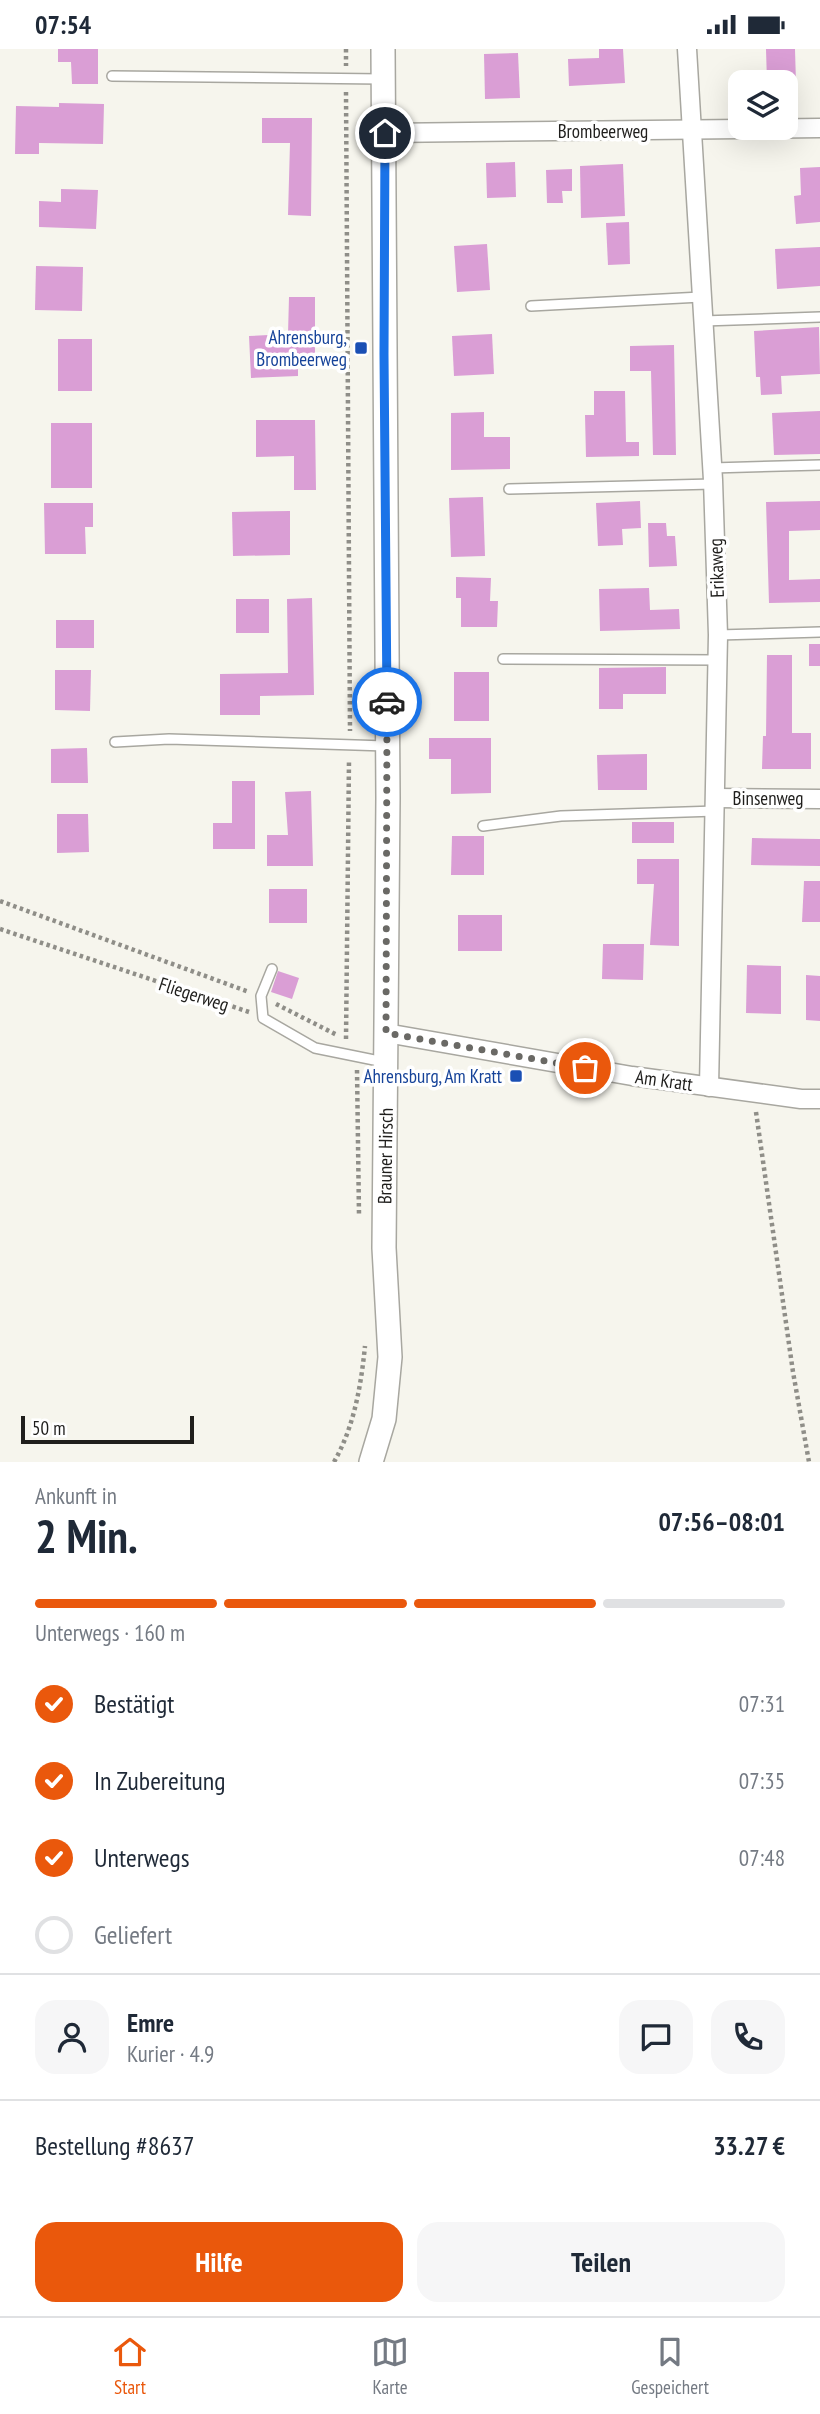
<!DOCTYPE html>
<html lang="de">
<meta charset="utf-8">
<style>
body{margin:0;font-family:"PT Sans Narrow",sans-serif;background:#f6f6f7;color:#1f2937;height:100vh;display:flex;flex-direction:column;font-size:26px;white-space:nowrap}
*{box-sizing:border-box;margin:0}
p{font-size:23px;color:#747a83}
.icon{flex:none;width:38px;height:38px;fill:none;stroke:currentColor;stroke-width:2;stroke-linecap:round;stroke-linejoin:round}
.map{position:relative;height:1413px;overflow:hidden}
.panel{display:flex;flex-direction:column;background:#fff;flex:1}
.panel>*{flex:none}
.tools{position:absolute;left:728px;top:21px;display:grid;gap:14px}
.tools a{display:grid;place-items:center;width:70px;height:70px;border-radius:14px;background:#fff;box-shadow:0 7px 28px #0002;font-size:35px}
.scale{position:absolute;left:21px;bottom:18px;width:173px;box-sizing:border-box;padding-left:7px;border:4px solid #1f1e1c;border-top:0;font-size:19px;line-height:24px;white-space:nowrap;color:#1f1e1c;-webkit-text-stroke:5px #fff;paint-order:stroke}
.pin{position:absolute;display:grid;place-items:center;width:60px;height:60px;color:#fff;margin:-30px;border:4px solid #fff;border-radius:50%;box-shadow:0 2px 7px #0007}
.courier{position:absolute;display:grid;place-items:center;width:70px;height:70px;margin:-35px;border:5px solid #1a73e8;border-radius:50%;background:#fff;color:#222;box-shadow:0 2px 9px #0007}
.head em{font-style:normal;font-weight:700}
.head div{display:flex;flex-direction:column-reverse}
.head{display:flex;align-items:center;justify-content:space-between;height:119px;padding:0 35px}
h1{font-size:46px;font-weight:700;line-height:52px}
.bar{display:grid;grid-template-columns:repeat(4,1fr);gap:10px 7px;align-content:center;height:84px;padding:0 35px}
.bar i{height:9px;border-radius:5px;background:#e0e1e3}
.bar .selected{background:#ea580c}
.bar p{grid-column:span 4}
.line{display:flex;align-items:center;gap:18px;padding:0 35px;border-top:2px solid #e0e1e3}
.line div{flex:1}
.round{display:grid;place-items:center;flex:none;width:74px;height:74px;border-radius:21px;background:#f6f6f7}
ol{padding:0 35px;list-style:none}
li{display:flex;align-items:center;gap:21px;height:77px}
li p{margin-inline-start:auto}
li .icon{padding:7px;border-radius:50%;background:#ea580c;color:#fff;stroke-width:4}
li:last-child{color:#747a83}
li i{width:38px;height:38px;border:4px solid #e0e1e3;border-radius:50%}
.cta{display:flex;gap:14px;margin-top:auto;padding:14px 35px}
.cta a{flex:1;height:80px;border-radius:21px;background:#ea580c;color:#fff;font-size:28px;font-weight:700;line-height:80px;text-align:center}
.cta a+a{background:#f6f6f7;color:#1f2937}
.status{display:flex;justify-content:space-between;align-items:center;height:49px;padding:0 35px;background:#fff;direction:ltr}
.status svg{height:19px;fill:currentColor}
.dock{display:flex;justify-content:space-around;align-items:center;height:98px;border-top:2px solid #e0e1e3;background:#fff;font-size:19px;color:#747a83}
.dock a{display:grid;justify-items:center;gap:4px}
.dock .selected{color:#ea580c}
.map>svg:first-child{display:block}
</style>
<div class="status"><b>07:54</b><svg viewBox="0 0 49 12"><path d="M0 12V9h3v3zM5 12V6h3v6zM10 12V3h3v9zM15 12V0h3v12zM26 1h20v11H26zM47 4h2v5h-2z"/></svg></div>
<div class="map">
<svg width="820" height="1413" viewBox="0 0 820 1413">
<rect width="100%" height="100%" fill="#f6f5ed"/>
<!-- building -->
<g fill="#da9ed5">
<path d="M58,0H98V35H72L71,13H58Z"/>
<path d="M599,0H623L625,34L569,37L568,10L599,9Z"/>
<path d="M766,0H795L796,35L767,33Z"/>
<path d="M518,4L520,49L485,50L484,5Z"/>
<path d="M59,54L104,55L103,95L39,94V105H15L16,57L59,58Z"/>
<path d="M262,69H312L311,167L288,166L290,94H262Z"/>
<path d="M515,113L516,148L487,149L486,114Z"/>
<path d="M623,115L625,167L581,169L580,117Z"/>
<path d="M820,118V173L796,175L794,147L801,146L800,119Z"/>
<path d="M572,120V142H562L563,154H547L546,121Z"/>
<path d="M61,140L98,141L96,180L39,178V152L61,153Z"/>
<path d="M629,173L630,215L608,216L606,174Z"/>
<path d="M487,195L490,241L457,243L454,197Z"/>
<path d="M820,198V237L777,240L775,200Z"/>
<path d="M36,217L83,218L82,262L35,261Z"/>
<path d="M289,248H315V307L298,308V327L251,329L249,287L288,285Z"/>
<path d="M819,278L820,325L781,327L782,345L761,346L760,328H756L754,282Z"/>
<path d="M492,285L494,325L454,327L452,287Z"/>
<rect x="58" y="290" width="34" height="52"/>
<path d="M674,296L676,406H653L651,322H630V297Z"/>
<path d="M594,342H625L626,393H639V407L586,408L585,366H594Z"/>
<path d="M820,362V405L774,406L772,364Z"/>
<path d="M484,363V388H510V420L451,421V364Z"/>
<path d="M256,371H315L316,441H294V407L256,408Z"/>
<rect x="51" y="374" width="41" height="65"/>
<path d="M483,448L485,507L451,508L449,449Z"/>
<path d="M640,452L641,479L622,480L623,496L598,497L596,454Z"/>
<path d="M820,452V481L789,482V531L820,530V553L769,554L766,453Z"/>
<path d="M44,454H93V478H85L86,505H45Z"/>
<path d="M290,462V506L233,507L232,463Z"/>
<path d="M648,474H666L667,487H675L677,517L649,518Z"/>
<path d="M456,528L491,529L490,552H498L497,578H461V549H456Z"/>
<path d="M649,539L650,561L679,560L680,580L600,582L599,540Z"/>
<path d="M312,549L314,646L260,647V666H220V625L288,624L287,550Z"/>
<rect x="236" y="550" width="33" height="34"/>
<rect x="56" y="571" width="38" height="28"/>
<rect x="809" y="595" width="11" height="22"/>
<path d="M767,606H792V684H811V720H762L763,687H766Z"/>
<path d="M666,618V645H623V660H599V619Z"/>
<path d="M55,621H91L90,662L55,661Z"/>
<rect x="454" y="623" width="35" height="49"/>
<path d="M429,689H491V744L451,745V710H429Z"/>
<path d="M87,699L88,734H51V700Z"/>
<path d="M647,705V741H598L597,706Z"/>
<path d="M232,732H255V800H213V774H232Z"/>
<path d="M311,742L313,817H267V786H288L285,743Z"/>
<path d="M57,765H88L89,803L57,804Z"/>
<rect x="632" y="773" width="42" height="21"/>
<path d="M452,787H484V826H451Z"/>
<path d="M752,789L820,790V817L751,816Z"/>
<path d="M637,810H679V897L650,896L654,835H637Z"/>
<path d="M804,832H820V873H802Z"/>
<rect x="269" y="840" width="38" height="34"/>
<rect x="458" y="866" width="44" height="36"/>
<path d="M603,895H644L643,931L602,930Z"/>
<path d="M747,916L781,917V965L746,964Z"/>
<path d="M278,922L299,929L292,950L271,943Z"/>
<path d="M806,926L820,927V972L806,971Z"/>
</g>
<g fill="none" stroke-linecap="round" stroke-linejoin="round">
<!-- service casing -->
<g stroke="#a8a7a0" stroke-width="12">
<g id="service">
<path d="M112,27L382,30"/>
<path d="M531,257L701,248"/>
<path d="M703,272L820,268"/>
<path d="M712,419L820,416"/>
<path d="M509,440L713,435"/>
<path d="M718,586L820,583"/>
<path d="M503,610L718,611"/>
<path d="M115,693L169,690L386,697"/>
<path d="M483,777L561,767L716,762"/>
<path d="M272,920L261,947L263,969L315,999L384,1013"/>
</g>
</g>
<!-- minor casing -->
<g stroke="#a8a7a0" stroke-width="21">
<g id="minor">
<path d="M687,0L713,431L718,586L709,1038"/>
<path d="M385,84L820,79"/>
<path d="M716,749L820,750"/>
<path d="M386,984L632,1027L801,1050H820"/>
</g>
</g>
<!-- tertiary casing -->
<g stroke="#a8a7a0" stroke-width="26">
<path id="tertiary" d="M371,1413L384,1370L390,1308L384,1199L388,749L383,0"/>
</g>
<!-- path -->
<g stroke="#8f8e88" stroke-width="4.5" stroke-dasharray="3.5 3.5" stroke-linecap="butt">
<path d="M346,0V17"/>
<path d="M346,43L350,682"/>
<path d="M0,852L249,943"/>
<path d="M0,880L249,963"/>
<path d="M276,955L337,986"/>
<path d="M346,990L349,711"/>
<path d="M357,1021L359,1166"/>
<path d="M756,1063L793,1323L809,1413"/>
<path d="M334,1413C354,1378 361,1337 365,1297"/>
</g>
<!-- service -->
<use href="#service" stroke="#fff" stroke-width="9"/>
<!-- minor -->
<use href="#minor" stroke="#fff" stroke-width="18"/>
<!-- tertiary -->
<use href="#tertiary" stroke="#fff" stroke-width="23"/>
</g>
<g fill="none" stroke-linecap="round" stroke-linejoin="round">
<!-- done -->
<path stroke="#6a6965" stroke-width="7" stroke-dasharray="0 12.6" d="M387,653L386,984L585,1019"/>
<!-- route -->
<path stroke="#1a73e8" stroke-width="9" d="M385,84L384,305L387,653"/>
</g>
<!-- markers -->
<g fill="#1a4fb4" stroke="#fff" stroke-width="2.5">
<rect x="354" y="292" width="14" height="14" rx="3.5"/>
<rect x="509" y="1020" width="14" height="14" rx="3.5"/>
</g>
<g text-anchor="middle" stroke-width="7" stroke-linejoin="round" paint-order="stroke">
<!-- street labels -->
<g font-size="19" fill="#1f1e1c" stroke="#fff">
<text x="603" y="89">Brombeerweg</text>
<text transform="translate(716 519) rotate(-92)" y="7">Erikaweg</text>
<text x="768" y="756">Binsenweg</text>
<text transform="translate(194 945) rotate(18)" y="7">Fliegerweg</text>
<text transform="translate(664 1031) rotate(8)" y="7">Am Kratt</text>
<text transform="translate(385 1107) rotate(-89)" y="7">Brauner Hirsch</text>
</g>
<!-- transit labels -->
<g font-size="19" fill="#164399" stroke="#fff" text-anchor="end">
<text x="347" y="295">Ahrensburg,<tspan x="347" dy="22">Brombeerweg</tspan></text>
<text x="502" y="1034">Ahrensburg, Am Kratt</text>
</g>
</g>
</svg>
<div class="tools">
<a><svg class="icon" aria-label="layers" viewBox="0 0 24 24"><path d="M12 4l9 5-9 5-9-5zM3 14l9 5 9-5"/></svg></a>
</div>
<div class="scale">50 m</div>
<div class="pin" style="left:585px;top:1019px;background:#ea580c"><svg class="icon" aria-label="bag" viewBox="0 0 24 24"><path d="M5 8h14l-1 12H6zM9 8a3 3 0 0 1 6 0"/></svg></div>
<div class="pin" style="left:385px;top:84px;background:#1f2937"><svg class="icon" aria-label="home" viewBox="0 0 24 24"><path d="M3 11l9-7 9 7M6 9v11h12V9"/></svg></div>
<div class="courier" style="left:387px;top:653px"><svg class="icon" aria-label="car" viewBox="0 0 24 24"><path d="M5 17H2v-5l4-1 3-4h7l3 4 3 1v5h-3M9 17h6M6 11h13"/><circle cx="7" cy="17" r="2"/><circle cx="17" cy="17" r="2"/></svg></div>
</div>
<section class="panel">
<div class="head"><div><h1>2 Min.</h1><p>Ankunft in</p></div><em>07:56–08:01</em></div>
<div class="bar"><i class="selected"></i><i class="selected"></i><i class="selected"></i><i></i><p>Unterwegs · 160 m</p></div>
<ol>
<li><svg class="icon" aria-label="check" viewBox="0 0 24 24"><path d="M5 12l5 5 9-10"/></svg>Bestätigt<p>07:31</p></li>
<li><svg class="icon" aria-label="check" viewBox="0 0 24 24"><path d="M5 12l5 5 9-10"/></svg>In Zubereitung<p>07:35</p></li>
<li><svg class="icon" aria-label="check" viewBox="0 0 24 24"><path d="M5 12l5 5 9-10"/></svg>Unterwegs<p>07:48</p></li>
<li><i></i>Geliefert</li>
</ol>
<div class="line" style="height:126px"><a class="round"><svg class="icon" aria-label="person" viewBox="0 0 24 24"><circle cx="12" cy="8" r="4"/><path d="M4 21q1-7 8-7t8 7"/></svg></a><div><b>Emre</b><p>Kurier · 4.9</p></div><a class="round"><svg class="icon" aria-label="chat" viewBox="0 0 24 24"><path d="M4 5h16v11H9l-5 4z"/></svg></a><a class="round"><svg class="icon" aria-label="phone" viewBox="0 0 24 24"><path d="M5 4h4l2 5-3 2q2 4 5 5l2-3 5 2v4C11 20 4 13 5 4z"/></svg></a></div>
<div class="line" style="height:91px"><div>Bestellung #8637</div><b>33.27 €</b></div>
<div class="cta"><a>Hilfe</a><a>Teilen</a></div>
</section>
<nav class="dock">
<a class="selected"><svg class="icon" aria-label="home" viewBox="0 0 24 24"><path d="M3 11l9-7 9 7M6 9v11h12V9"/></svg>Start</a>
<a><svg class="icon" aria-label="map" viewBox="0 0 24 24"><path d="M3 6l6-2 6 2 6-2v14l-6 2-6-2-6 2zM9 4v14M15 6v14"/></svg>Karte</a>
<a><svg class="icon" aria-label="saved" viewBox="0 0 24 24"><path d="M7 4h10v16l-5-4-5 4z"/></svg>Gespeichert</a>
</nav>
